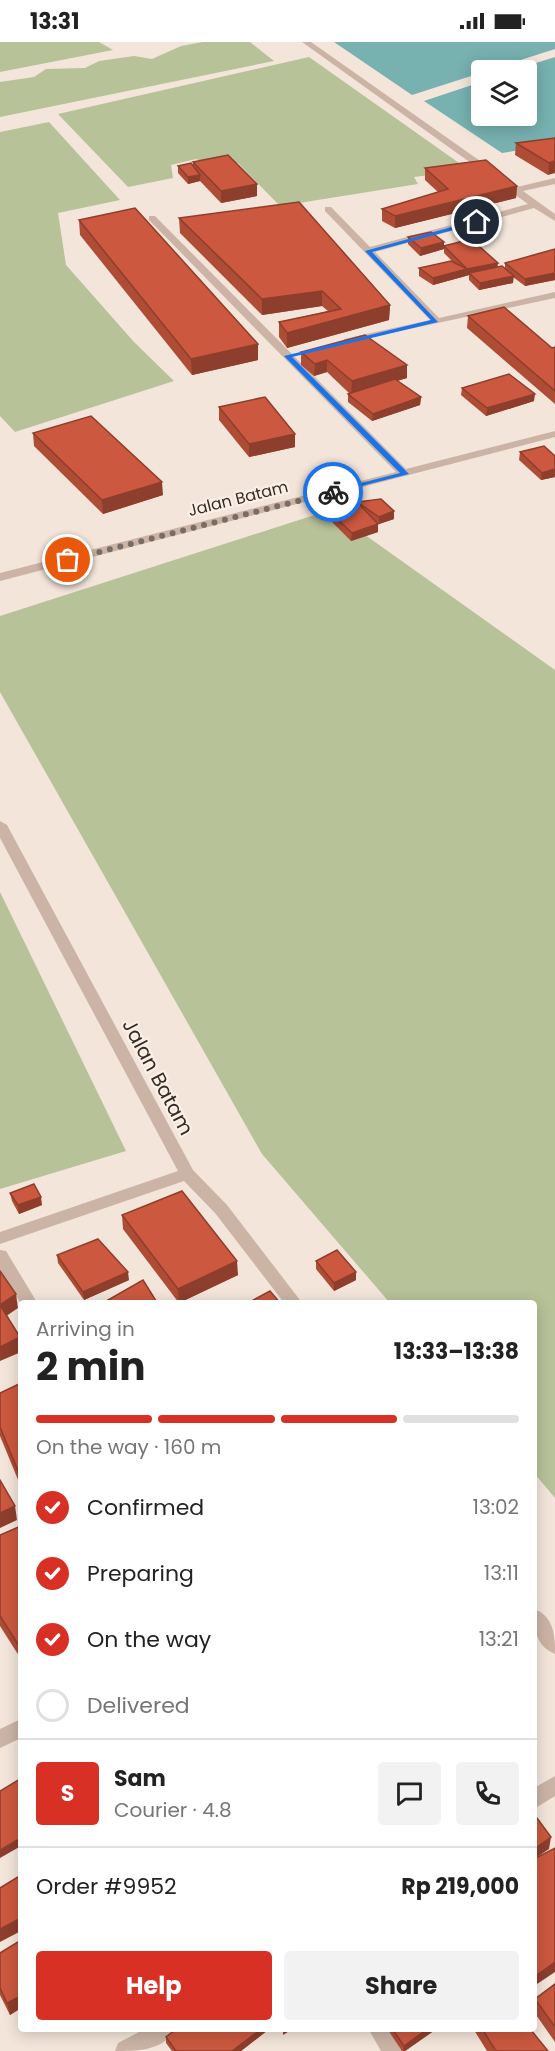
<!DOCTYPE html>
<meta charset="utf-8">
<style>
body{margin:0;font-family:Poppins,sans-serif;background:#f2f2f2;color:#222;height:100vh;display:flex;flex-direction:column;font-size:22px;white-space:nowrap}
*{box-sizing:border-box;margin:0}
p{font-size:20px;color:#767676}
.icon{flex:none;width:33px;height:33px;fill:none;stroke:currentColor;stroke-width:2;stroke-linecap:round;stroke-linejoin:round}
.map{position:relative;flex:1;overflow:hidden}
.details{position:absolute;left:18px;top:1258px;width:519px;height:732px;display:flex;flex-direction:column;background:#fff;border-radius:6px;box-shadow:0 3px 15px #0003}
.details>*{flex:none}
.tools{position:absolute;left:471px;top:18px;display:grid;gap:12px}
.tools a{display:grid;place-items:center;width:66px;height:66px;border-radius:6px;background:#fff;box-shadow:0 3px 15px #0003;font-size:30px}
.pin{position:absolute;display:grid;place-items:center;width:51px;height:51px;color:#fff;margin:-26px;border:3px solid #fff;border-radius:50%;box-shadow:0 2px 6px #0007}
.courier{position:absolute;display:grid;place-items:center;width:60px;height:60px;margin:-30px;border:4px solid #1a73e8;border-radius:50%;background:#fff;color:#222;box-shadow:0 2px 8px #0007}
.head em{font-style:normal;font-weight:700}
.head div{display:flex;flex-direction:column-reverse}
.head{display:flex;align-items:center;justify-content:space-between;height:102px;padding:0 18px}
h1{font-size:39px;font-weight:700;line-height:45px}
.bar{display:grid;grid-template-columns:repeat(4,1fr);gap:9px 6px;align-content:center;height:72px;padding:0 18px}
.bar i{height:8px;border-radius:4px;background:#e0e0e0}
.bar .on{background:#d93025}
.bar p{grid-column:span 4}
.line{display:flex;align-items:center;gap:15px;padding:0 18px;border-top:2px solid #e0e0e0}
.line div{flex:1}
.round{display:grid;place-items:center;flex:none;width:63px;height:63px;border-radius:6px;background:#f2f2f2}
ol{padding:0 18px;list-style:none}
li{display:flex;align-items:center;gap:18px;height:66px}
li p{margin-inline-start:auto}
li .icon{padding:6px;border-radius:50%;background:#d93025;color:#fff;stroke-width:4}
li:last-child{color:#767676}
li i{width:33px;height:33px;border:3px solid #e0e0e0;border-radius:50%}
.cta{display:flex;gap:12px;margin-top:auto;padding:12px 18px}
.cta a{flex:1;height:69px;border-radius:6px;background:#d93025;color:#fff;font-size:24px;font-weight:700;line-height:69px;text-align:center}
.cta a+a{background:#f2f2f2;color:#222}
.status{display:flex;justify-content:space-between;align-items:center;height:42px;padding:0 30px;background:#fff;direction:ltr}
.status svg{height:16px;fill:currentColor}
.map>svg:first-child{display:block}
</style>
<div class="status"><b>13:31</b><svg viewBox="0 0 49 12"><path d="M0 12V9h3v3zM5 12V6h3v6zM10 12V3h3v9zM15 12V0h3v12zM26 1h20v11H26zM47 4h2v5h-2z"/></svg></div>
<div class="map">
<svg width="555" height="2009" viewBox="0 0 555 2009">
<rect width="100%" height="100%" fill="#f3e5da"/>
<!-- green -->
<g fill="#b7c299">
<path d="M0,0H99L113,8L0,30Z"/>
<path d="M203,0H250L274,19L0,75V40L34,35L46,27L85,26L99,19L134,14L152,17L181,4Z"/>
<path d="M309,15L469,128L414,135L418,142L280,164L238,121L219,125L196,117L171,123L173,136L128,145L58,72Z"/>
<path d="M49,80L120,158L58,171L66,223L134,300L174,339L15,390L0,374V90Z"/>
<path d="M330,468L555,628V1456L534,1431V1262L390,1261L262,1112L0,650V574Z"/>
<path d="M0,850L126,1109L0,1147Z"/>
</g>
<!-- water -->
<g fill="#77b1b0">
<path d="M334,0H555V7L412,53Z"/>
<path d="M555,15V102L502,111L424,59L481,40L482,74H526V28H514Z"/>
</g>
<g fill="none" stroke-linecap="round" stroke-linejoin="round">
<!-- minor -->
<g fill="#cbb4a5" fill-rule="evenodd">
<path d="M302,0H311L517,145L555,136V142L523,149L555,172V179L534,166L375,210L439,276L555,250V256L344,301V297L430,278L325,169V165H331L370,205L528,162Z"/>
<path d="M149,174H155L406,427L555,389V395L0,539V531L396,430L149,178Z"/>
<path d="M0,779L7,783L193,1128L227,1163L303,1262H285L215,1171L184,1139L0,1202V1190L178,1129L0,796Z"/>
<path d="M0,1208L6,1209L38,1262H21L0,1228Z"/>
<path d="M534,1567C554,1574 555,1594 555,1612C535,1604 534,1585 534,1567Z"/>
<path d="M21,1677V1696L0,1706V1687Z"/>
<path d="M555,1734V1754L534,1767V1746Z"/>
<path d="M143,1988H174C164,2009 136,2009 115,2009L118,2001Z"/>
<path d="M369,1988H392L404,2009H381Z"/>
</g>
</g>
<!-- wall -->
<g fill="#af4c36">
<path d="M555,96L548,133L515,113L516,101Z"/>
<path d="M193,120L257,142V154L221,161L200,139L188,142L178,131V124H193Z"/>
<path d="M425,126L517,144L516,156L395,186L382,179V167L438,150L425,138Z"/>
<path d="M179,176L390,263L389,278L287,306L279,295V280L328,269L322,264L262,273L180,191Z"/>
<path d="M79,178L258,318L192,333L80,193Z"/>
<path d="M408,195L444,200V207L420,214L408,202Z"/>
<path d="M444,204L497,225L505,226V221L555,207V238L525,244L513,235V241L479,248L469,238V233L433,243L419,234V226L453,220L444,211Z"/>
<path d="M468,274L552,306L555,305V362L467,286Z"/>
<path d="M301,310L407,336L397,339L421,355L420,363L372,379L348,360V352H350L327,330L314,334L301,323Z"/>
<path d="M462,346L534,359L486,374L461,353Z"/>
<path d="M219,365L295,392V405L249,415L219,378Z"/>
<path d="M33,391L163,453L103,472L34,404Z"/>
<path d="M520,410L555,414V435L541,438L519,418Z"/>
<path d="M357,460L394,469V477L379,482L377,481L378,490L351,499L328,476V468Z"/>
<path d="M10,1151L42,1163L19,1172L12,1159Z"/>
<path d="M122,1173L238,1233L179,1261L123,1187Z"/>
<path d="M57,1213L129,1238L84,1258L58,1221Z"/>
<path d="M316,1219L356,1230V1238L334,1249L316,1227Z"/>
<path d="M21,1341V1445L0,1394V1351Z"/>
<path d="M21,1484V1617L0,1584V1493Z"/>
<path d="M21,1898V1966L10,1973L0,1953V1911Z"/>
<path d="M555,1942V2000L534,1970L535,1957Z"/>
<path d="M268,1988L241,2009H172L166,2001V1995Z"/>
<path d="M388,1988H435L405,2009H402Z"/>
<path d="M474,1988H531L548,2009H487Z"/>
</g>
<!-- shaded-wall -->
<g fill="#8e3e2c">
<path d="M555,119V131L548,133L549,121Z"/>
<path d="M200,133V139L188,142V135Z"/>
<path d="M257,142V154L221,161V149Z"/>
<path d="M517,144L516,156L395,186V174Z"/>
<path d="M444,200V207L420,214L421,206Z"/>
<path d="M498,221L497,228L469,231V233L466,234L467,227Z"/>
<path d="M467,227L466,234L433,243V236Z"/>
<path d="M555,231V238L525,244V237Z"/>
<path d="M514,234L513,241L479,248L480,241Z"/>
<path d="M322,249V264L262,273V257Z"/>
<path d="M390,263L389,278L287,306V291Z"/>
<path d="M258,302V318L192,333L191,317Z"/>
<path d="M327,318V330L314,334L315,322Z"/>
<path d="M407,323V336L351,352L352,339Z"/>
<path d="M535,352L534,359L486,374L487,366Z"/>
<path d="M421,355L420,363L372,379L373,372Z"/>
<path d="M295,392V405L249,415V402Z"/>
<path d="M555,427V435L541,438L542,431Z"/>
<path d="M162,440L163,453L103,472L102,458Z"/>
<path d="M394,469V477L379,482V475Z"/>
<path d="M378,482V490L351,499L352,491Z"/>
<path d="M41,1155L42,1163L19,1172L18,1163Z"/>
<path d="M237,1219L238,1233L179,1261L178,1247Z"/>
<path d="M128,1230L129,1238L84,1258L83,1250Z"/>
<path d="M356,1230V1238L334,1249V1241Z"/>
<path d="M16,1252L18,1266L2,1277L0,1263Z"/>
<path d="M20,1295L21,1310L0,1319V1305Z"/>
<path d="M15,1464L17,1478L0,1486V1471Z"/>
<path d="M551,1795L549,1807L534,1817V1807Z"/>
<path d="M21,1796V1804L0,1816V1808Z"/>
<path d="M21,1876V1889L0,1900V1887Z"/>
<path d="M555,1920V1930L534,1944V1935Z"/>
<path d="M21,1954V1966L10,1973L7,1961Z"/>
<path d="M260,1988H268L241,2009H232Z"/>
<path d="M283,1988H291L283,1993Z"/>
<path d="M426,1988H435L405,2009H403L404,2004Z"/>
</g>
<!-- building -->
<g fill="#cb583f" stroke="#8e3e2c" stroke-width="1.5">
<path d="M555,96V119L549,121L516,101Z"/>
<path d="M228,113L257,142L221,149L193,120Z"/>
<path d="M486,118L517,144L395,174L382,167L448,147L425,126Z"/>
<path d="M191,121L200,133L188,135L178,124Z"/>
<path d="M299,160L390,263L287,291L279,280L341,267L322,249L262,257L179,176Z"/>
<path d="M135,166L258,302L191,317L79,178Z"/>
<path d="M431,190L444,200L421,206L408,195Z"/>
<path d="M471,197L498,221L467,227L444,204Z"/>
<path d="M555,207V231L525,237L505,221Z"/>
<path d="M451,219L467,227L433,236L419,226Z"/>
<path d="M502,224L514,234L480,241L469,231Z"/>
<path d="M504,265L552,306L555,305V349L468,274Z"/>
<path d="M365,293L407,323L352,339L327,318L315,322L301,310Z"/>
<path d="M509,332L535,352L487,366L462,346Z"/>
<path d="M395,337L421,355L373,372L348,352Z"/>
<path d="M265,355L295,392L249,402L219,365Z"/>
<path d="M91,374L162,440L102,458L33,391Z"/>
<path d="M544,404L555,414V427L542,431L520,410Z"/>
<path d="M381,457L394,469L379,475L357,460Z"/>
<path d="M357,460L378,482L352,491L328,468Z"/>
<path d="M34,1142L41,1155L18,1163L10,1151Z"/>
<path d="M182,1149L237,1219L178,1247L122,1173Z"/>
<path d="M98,1197L128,1230L83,1250L57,1213Z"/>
<path d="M337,1208L356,1230L334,1241L316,1219Z"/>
<path d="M0,1229L16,1252L0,1263L20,1295L0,1305Z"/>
<path d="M143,1238L158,1262H101Z"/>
<path d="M270,1249L281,1262H246Z"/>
<path d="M21,1341V1436L0,1385V1351Z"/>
<path d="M0,1438L15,1464L0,1471Z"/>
<path d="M21,1484V1607L0,1574V1493Z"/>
<path d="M20,1737L21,1796L0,1808V1749Z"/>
<path d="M534,1772L551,1795L534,1807Z"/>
<path d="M555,1806V1920L534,1935V1817Z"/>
<path d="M21,1833V1876L0,1887V1846Z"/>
<path d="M21,1898V1954L7,1961L0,1946V1911Z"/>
<path d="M555,1942V1985L535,1957Z"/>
<path d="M175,1988H260L232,2009H176L166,1995Z"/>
<path d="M393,1988H426L404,2004Z"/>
<path d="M483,1988H531L548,2009H496Z"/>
</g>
<!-- route -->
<path fill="#1a73e8" d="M477,178L479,181L372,210L438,280L292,315L409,432L330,452V449L400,431L284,314L431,278L365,209Z"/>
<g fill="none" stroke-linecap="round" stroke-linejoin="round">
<!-- done -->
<path stroke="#796c66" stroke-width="6" stroke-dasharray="0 10.8" d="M68,518L333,450"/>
</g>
<g text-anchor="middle" stroke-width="4.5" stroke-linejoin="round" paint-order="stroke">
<!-- far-street labels -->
<g font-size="16" fill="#372b27" stroke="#faf0e6">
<text transform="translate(238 456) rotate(-14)" y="6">Jalan Batam</text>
</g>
<!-- street labels -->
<g font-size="20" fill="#372b27" stroke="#faf0e6">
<text transform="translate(158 1035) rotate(62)" y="7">Jalan Batam</text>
</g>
</g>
</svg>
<div class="tools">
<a><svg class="icon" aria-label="layers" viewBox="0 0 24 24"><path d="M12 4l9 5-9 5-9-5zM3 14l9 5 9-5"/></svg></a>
</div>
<div class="pin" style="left:68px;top:518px;background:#ea580c"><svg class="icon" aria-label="bag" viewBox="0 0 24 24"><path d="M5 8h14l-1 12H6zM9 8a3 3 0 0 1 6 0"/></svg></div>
<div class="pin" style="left:477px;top:180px;background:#1f2937"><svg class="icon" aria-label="home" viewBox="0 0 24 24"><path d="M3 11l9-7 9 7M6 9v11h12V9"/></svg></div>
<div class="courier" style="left:333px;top:450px"><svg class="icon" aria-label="bike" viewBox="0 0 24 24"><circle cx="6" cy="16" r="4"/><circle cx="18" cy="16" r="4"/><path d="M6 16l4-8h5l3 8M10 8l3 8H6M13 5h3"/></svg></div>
<section class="details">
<div class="head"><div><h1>2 min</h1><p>Arriving in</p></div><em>13:33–13:38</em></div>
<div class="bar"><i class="on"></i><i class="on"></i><i class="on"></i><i></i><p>On the way · 160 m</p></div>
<ol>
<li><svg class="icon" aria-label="check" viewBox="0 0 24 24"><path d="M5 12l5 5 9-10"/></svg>Confirmed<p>13:02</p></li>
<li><svg class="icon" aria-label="check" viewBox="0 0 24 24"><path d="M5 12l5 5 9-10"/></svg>Preparing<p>13:11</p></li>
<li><svg class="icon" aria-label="check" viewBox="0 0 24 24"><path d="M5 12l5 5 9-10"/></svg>On the way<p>13:21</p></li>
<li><i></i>Delivered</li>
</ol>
<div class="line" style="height:108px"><b class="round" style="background:#d93025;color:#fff">S</b><div><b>Sam</b><p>Courier · 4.8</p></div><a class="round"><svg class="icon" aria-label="chat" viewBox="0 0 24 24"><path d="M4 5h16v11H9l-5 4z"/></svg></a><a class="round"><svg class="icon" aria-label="phone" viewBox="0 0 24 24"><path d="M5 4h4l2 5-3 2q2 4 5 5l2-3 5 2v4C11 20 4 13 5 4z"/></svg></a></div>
<div class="line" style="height:78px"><div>Order #9952</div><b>Rp 219,000</b></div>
<div class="cta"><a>Help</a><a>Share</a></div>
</section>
</div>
